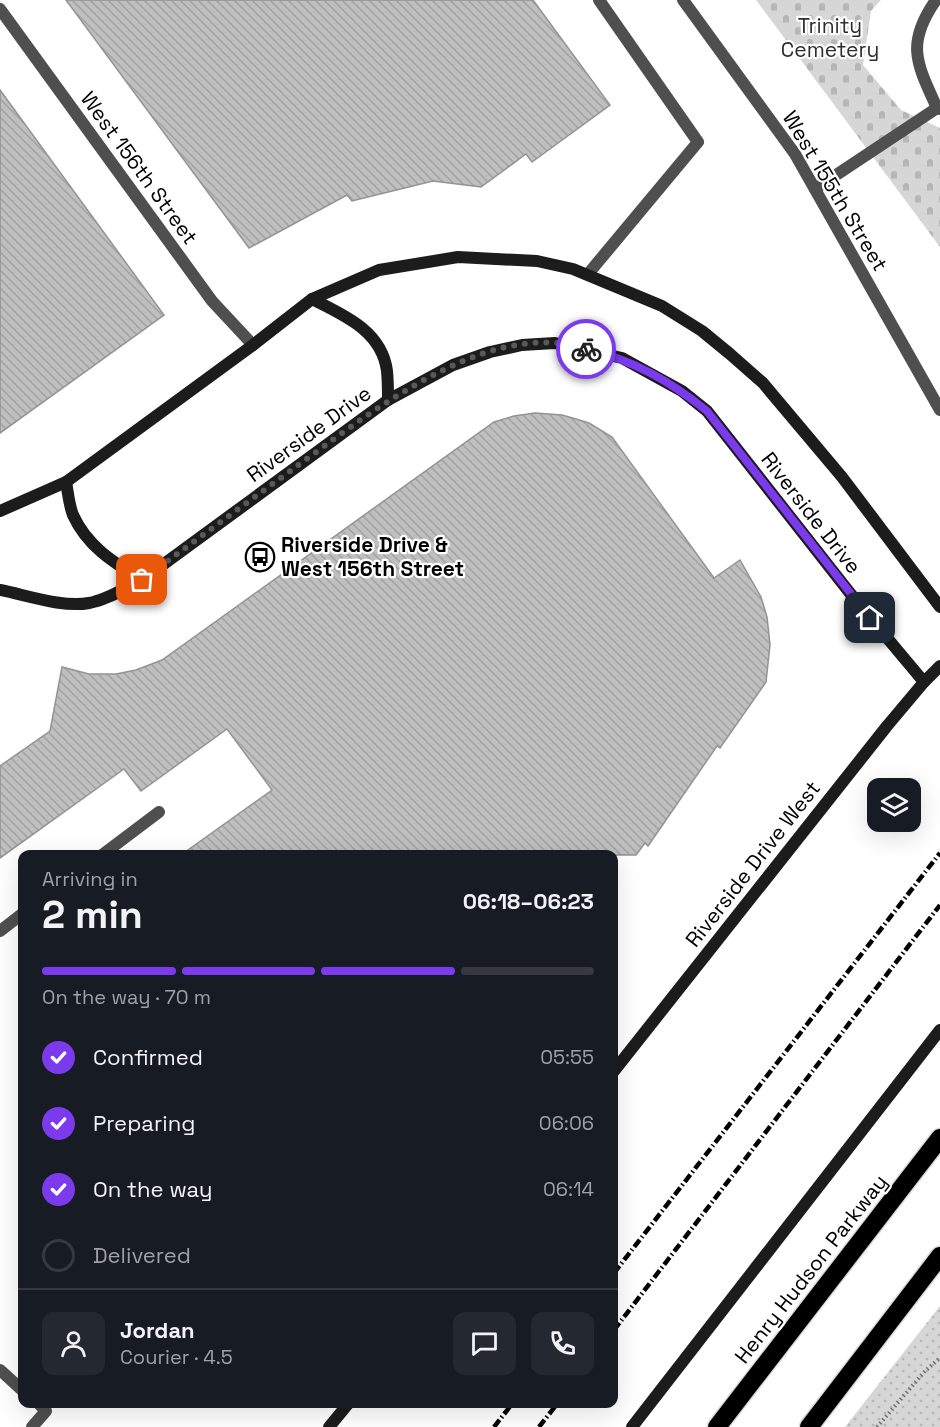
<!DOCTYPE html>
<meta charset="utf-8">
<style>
body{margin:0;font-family:"Space Grotesk",sans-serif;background:#242831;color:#f1f3f6;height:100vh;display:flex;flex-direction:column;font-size:22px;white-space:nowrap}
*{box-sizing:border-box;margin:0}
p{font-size:20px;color:#9ea1a6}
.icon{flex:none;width:33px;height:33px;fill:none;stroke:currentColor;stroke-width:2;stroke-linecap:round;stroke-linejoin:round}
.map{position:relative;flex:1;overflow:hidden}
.details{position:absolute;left:18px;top:850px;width:600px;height:558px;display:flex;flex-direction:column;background:#171b24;border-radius:12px;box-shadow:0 6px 24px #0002}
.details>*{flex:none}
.buttons{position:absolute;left:867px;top:778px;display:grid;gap:12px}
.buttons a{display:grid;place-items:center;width:54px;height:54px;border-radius:12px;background:#171b24;box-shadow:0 6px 24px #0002;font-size:30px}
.pin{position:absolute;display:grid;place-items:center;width:51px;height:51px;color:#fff;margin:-26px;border-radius:12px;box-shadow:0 3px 9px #0006}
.courier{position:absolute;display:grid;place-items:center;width:60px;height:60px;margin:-30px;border:4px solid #7c3aed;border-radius:50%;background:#fff;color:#222;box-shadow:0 2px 8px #0007}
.summary em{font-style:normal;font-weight:700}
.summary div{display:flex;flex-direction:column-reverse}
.summary{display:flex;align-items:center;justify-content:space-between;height:102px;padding:0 24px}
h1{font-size:39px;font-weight:700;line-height:45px}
.bar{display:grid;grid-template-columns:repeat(4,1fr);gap:9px 6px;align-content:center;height:72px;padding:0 24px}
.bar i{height:8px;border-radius:4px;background:#363941}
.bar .current{background:#7c3aed}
.bar p{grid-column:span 4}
.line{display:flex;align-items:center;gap:15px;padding:0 24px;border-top:2px solid #363941}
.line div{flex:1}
.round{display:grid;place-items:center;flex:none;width:63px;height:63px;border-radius:12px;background:#242831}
ol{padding:0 24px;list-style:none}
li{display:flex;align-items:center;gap:18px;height:66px}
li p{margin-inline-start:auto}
li .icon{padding:6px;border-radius:50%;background:#7c3aed;color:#fff;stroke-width:4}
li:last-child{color:#9ea1a6}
li i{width:33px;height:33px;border:3px solid #363941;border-radius:50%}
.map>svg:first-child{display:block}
</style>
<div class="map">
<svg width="940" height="1427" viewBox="0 0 940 1427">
<defs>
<pattern id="cemetery-stones" width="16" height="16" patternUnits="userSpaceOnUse" patternTransform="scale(1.5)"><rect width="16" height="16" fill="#d6d6d6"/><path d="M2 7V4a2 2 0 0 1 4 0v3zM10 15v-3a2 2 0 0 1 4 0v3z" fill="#b6b6b6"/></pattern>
<pattern id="park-dots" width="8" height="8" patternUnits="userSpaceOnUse" patternTransform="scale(1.5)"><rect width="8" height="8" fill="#d6d6d6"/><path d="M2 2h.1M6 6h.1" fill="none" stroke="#b6b6b6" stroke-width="1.8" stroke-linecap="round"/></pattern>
<pattern id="building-back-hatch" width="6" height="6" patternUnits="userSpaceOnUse" patternTransform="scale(1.5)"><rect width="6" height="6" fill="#bfbfbf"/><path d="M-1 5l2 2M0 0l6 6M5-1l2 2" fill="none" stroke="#a2a2a2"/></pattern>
</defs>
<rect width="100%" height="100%" fill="#fff"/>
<!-- cemetery -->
<path fill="url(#cemetery-stones)" d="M756,0H881L871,11L863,65L901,110L940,128V247Z"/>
<!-- park -->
<path fill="url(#park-dots)" d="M940,1306V1427H845Z"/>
<!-- building -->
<g fill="url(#building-back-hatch)" stroke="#939393" stroke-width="1.5">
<path d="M66,0H533L610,105L532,162L526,154L481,187L433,181L352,201L347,195L249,248Z"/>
<path d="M0,90L164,315L0,433Z"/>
<path d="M535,413L562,415L576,419L589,423L612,437L714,578L740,560L761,597L767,617L770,645L766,682L720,748L717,746L648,846L645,843L636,855H181L272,790L227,729L141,791L124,769L0,858V766L50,731L62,667L89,674H116L136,670L162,660L494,422L514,416Z"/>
</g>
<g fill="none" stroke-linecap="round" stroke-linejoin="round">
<!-- motorway casing -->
<g stroke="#dbdbdb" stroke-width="21">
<g id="motorway">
<path d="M717,1427L940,1138"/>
<path d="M809,1427L940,1256"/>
</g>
</g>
<!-- path -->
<path stroke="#717171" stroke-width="4" stroke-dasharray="1.5 3" stroke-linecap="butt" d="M877,1427L925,1371L940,1358"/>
<!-- service -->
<g stroke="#4f4f4f" stroke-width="12">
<path d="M936,0C905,44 917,64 937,108"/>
<path d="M815,189L937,108L940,109"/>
<path d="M102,855L159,812"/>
<path d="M0,931L22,914"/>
<path d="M0,1370L22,1390"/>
<path d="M32,1427L46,1411L39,1404"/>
</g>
<!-- minor -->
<g stroke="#4f4f4f" stroke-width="12">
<path d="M683,0L795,154L940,410"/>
<path d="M0,9L212,301L253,345"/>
<path d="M588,274L698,142L599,0"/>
</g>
<!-- secondary -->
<g stroke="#1c1c1c" stroke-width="12">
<path d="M312,299C344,315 382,331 387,371C388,381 388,390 388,400"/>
<path d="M66,482C68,492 69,505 73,515C87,546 113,562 142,580"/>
<path d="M0,511L66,482L253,345L312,299L379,270L458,257L537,261L573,269L662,306L702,331L730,354L763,383L842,477L940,607"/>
<path d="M0,590C26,595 63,608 89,603C107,600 125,588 142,580L388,400L453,365L490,352L522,345L555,343L622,358L682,391L707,411L857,602L924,682"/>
<path d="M614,1071L887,726L924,682L940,666"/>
<path d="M329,1427L348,1404"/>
<path d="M632,1427L940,1030"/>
</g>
<!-- motorway -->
<use href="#motorway" stroke="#000" stroke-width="18"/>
<!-- rail -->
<g stroke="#000" stroke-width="4.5" stroke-dasharray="9 3 1.5 3" stroke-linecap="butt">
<path d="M614,1273L940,853"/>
<path d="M614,1330L940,905"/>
<path d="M494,1427L512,1404"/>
<path d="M539,1427L557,1404"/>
</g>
</g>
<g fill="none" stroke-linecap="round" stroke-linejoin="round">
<!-- done -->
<path stroke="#595959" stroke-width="6" stroke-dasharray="0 10.8" d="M142,580C192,543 242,506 293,469C362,419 464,336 555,343C565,343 576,347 586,349"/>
<!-- route -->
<path stroke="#7c3aed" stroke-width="8" d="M586,349C633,360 670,381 707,411L870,618"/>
</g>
<!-- icons -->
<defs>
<g id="bus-ring" transform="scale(1.5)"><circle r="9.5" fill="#fff" stroke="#000" stroke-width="1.5"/><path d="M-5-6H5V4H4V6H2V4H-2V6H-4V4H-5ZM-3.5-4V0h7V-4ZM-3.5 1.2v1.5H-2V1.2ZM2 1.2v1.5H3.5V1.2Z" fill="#000"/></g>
</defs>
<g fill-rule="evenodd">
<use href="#bus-ring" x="260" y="557"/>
</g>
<g text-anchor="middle" stroke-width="4.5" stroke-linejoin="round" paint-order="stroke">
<!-- park labels -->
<g font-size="21" fill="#2d2d2d" stroke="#fff">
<text x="830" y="33">Trinity<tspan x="830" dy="24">Cemetery</tspan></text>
</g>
<!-- street labels -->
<g font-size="21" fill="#000" stroke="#fff">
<text transform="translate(139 168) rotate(54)" y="7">West 156th Street</text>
<text transform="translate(835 191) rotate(59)" y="7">West 155th Street</text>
<text transform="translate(309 434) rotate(-36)" y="7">Riverside Drive</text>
<text transform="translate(811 513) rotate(52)" y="7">Riverside Drive</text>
<text transform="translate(753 864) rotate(-52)" y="7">Riverside Drive West</text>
<text transform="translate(811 1269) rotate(-52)" y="7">Henry Hudson Parkway</text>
</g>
<!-- poi labels -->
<g font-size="21" font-weight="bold" fill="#000" stroke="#fff" text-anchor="start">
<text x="281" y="552">Riverside Drive &amp;<tspan x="281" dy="24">West 156th Street</tspan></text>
</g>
</g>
</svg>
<div class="buttons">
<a><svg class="icon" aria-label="layers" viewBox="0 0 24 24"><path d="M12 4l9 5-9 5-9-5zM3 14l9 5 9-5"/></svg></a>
</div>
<div class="pin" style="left:142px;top:580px;background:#ea580c"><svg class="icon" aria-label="bag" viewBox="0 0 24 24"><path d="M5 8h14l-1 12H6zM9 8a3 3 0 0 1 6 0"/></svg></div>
<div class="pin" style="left:870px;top:618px;background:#1f2937"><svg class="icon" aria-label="home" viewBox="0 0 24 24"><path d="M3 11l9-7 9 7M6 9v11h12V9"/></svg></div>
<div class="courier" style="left:586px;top:349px"><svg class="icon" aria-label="bike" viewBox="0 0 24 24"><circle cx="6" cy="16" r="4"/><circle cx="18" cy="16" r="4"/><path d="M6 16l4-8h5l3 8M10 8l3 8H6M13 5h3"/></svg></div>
<section class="details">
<div class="summary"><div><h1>2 min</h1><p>Arriving in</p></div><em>06:18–06:23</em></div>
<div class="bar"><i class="current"></i><i class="current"></i><i class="current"></i><i></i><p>On the way · 70 m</p></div>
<ol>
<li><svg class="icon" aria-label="check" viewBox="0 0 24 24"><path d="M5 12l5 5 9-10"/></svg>Confirmed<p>05:55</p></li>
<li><svg class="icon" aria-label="check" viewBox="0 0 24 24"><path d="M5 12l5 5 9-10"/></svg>Preparing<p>06:06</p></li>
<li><svg class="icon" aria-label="check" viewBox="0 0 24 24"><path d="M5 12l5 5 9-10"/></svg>On the way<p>06:14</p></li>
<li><i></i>Delivered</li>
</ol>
<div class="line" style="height:108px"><a class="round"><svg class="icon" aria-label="person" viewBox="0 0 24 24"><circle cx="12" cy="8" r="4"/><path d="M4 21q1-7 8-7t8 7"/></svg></a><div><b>Jordan</b><p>Courier · 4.5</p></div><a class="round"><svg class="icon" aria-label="chat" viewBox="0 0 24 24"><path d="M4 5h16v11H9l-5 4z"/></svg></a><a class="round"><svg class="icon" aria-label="phone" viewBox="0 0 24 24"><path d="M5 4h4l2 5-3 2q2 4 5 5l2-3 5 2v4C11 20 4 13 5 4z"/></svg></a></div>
</section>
</div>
